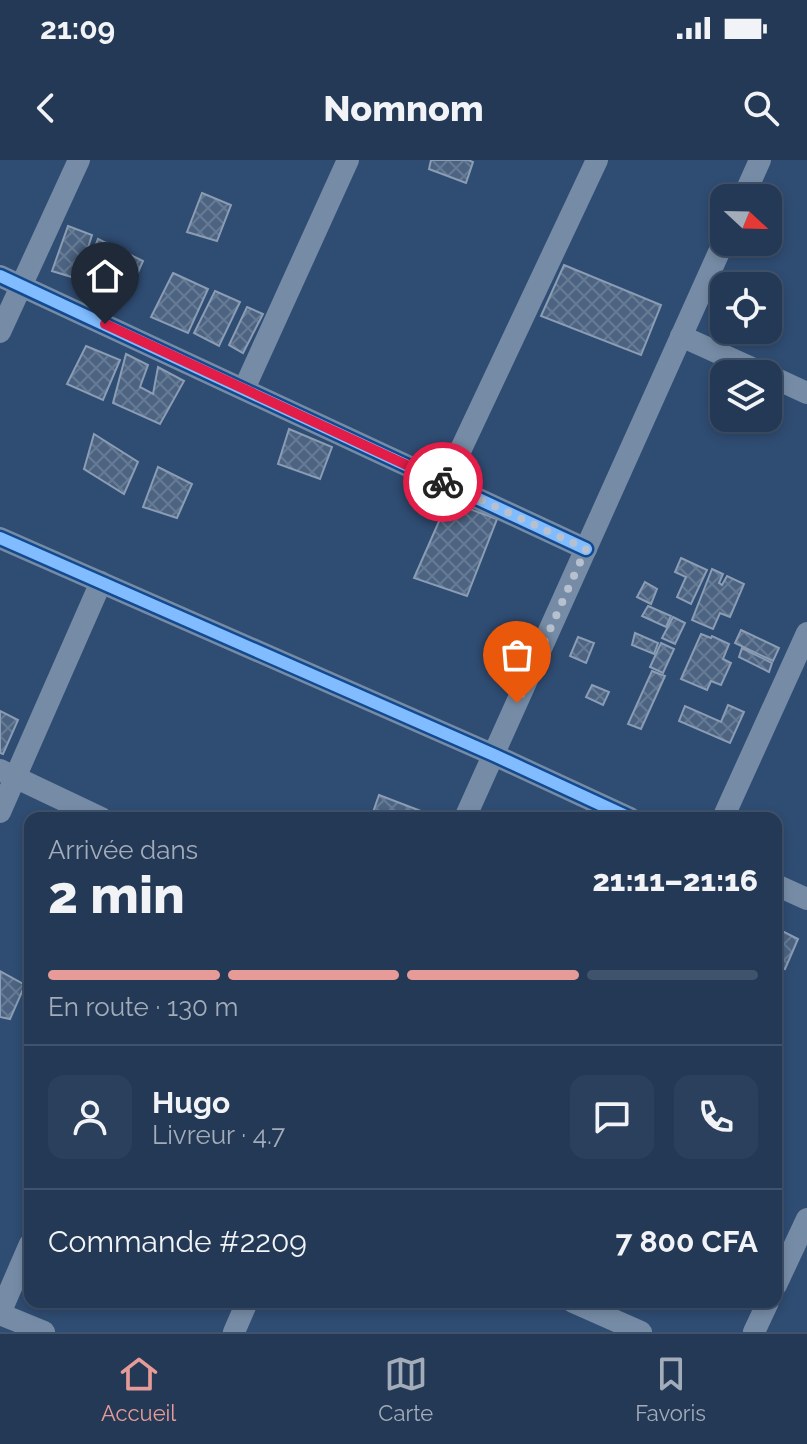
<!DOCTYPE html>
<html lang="fr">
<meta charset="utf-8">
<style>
body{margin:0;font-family:Raleway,sans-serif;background:#2b405c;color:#f1f3f6;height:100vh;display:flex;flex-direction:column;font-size:30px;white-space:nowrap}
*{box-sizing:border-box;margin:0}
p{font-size:26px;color:#a3acb9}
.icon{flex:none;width:44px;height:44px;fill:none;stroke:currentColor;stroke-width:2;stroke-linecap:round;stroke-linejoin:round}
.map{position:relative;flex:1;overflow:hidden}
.details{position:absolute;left:24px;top:652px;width:758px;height:496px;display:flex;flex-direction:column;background:#233956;border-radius:16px;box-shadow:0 4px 12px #0003,0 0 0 2px #40536c}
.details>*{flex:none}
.needle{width:52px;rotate:112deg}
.buttons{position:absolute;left:710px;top:24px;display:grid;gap:16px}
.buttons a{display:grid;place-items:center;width:72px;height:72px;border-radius:16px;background:#233956;box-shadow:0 4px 12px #0003,0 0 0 2px #40536c;font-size:40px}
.pin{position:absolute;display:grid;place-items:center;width:68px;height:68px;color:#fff;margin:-82px -34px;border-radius:50% 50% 50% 0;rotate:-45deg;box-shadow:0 0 8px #0007}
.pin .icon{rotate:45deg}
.courier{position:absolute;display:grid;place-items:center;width:80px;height:80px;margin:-40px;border:6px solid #e11d48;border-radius:50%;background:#fff;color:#222;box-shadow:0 2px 10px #0007}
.overview em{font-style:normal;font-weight:800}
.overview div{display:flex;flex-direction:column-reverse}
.overview{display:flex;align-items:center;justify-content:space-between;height:136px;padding:0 24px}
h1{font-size:52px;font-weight:800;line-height:60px}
.bar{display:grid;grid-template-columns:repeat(4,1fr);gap:12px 8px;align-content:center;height:96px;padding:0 24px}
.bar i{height:10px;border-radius:6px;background:#40536c}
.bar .current{background:#e69b98}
.bar p{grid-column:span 4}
.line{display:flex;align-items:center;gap:20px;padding:0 24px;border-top:2px solid #40536c}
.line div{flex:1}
.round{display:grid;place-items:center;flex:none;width:84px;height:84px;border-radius:16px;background:#2b405c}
.status{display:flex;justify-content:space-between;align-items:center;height:56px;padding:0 40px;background:#233956;direction:ltr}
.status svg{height:22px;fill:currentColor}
header{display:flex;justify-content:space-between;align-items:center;height:104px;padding:0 24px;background:#233956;font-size:36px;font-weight:800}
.tabs{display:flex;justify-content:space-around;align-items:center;height:112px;border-top:2px solid #40536c;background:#233956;font-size:22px;color:#a3acb9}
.tabs a{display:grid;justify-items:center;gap:4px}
.tabs .current{color:#e69b98}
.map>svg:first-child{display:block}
</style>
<div class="status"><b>21:09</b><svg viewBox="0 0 49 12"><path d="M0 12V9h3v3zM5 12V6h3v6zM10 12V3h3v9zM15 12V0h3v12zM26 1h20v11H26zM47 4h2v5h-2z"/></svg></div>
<header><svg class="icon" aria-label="back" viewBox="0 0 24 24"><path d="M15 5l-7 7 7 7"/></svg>Nomnom<svg class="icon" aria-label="search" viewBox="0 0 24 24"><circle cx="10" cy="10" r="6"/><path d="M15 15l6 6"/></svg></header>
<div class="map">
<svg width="807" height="1172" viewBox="0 0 807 1172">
<defs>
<pattern id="building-cross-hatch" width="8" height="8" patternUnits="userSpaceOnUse" patternTransform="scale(2)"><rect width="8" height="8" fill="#4c6482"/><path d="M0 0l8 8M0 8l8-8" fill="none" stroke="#677b95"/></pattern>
</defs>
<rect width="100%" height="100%" fill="#2f4c72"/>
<!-- building -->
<g fill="url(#building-cross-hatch)" stroke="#8b9db4" stroke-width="2">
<path d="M431,0H468L473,2L466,23L429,9Z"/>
<path d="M202,33L231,45L217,81L187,72Z"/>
<path d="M68,66L92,75L78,119L52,111Z"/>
<path d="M98,79L143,101L128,135L85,113Z"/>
<path d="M564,105L661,145L641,195L541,156Z"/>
<path d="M173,113L208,129L188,173L151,157Z"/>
<path d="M215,131L240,142L219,186L194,173Z"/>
<path d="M247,147L263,154L243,193L229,185Z"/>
<path d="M86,186L120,200L103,240L67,224Z"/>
<path d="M126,194L148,205L140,227L153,234L158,207L184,221L160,264L113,243Z"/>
<path d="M289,269L332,287L320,319L278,304Z"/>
<path d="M94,274L138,302L124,334L84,309Z"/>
<path d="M158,307L192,324L177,358L143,347Z"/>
<path d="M448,341L497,359L467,436L414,418Z"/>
<path d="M681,398L707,410L691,444L677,437L686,417L675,412Z"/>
<path d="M712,409L723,414L719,423L722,425L727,416L744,424L730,457L720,453L713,469L692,460Z"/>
<path d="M645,422L657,429L651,444L637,437Z"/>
<path d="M648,446L671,456L666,467L642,456Z"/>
<path d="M673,457L685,463L675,484L662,478Z"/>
<path d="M741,470L779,488L773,501L735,483Z"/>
<path d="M635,473L658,483L654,494L632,485Z"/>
<path d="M701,474L711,478L712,476L729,484L723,499L731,503L721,525L711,521L707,530L681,519Z"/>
<path d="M578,477L594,483L586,503L570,496Z"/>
<path d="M661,483L674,489L663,513L650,507Z"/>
<path d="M742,488L772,503L769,512L739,497Z"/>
<path d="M652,511L665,516L641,569L628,564Z"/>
<path d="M592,525L609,532L603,545L586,537Z"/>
<path d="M728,545L744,552L730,583L679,561L685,546L721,562Z"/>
<path d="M0,551L18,560L3,594L0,593Z"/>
<path d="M379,635L439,658H371Z"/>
<path d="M776,768L798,779L785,809L776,804Z"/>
<path d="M0,811L25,825L10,859L0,857Z"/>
</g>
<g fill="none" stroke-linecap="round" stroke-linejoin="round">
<!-- minor -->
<g stroke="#768ca6" stroke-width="22">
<path d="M743,38L760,0"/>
<path d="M0,116L586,389"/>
<path d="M0,172L79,0"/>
<path d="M681,176L765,214"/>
<path d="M768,215L807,233"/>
<path d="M244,229L348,0"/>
<path d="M445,323L597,0"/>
<path d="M0,378L494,595L630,658"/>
<path d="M0,610L101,658"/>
<path d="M0,652L101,422"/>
<path d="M465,658L724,81"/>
<path d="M723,658L807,473"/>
<path d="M776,725L807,739"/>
<path d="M776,1125L807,1059"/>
<path d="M573,1142L641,1172"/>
<path d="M0,1153L30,1084"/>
<path d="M0,1154L44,1172"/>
<path d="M234,1172L247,1142"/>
<path d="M754,1172L768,1142"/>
</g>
<!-- cycleway casing -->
<g stroke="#13498e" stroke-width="17">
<g id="cycleway">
<path d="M0,116L586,389"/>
<path d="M0,378L494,595L630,658"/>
</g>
</g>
<!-- cycleway -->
<use href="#cycleway" stroke="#80bcff" stroke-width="12"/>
</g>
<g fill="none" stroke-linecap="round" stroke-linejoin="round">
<!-- done -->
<path stroke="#b6c0ce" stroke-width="8" stroke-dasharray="0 14.4" d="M443,322L586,389L517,543"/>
<!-- route -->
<path stroke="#e11d48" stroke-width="10" d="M105,164L443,322"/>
</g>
</svg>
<div class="buttons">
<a><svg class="needle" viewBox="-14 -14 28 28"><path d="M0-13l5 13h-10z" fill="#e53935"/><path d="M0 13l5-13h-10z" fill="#a3acb9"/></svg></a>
<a><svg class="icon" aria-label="locate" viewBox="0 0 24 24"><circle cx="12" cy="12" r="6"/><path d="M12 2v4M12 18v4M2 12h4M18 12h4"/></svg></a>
<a><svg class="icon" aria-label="layers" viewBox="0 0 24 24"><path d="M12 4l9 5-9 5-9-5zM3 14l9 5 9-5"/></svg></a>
</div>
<div class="pin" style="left:517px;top:543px;background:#ea580c"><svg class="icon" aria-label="bag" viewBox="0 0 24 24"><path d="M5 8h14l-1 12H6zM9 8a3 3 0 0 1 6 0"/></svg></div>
<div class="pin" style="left:105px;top:164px;background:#1f2937"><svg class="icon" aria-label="home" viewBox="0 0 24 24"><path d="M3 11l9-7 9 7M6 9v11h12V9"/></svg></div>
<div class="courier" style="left:443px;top:322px"><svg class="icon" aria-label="bike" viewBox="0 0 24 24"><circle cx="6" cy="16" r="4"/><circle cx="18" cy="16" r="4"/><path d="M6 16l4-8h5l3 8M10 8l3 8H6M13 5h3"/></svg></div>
<section class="details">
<div class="overview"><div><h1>2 min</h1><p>Arrivée dans</p></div><em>21:11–21:16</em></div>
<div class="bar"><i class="current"></i><i class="current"></i><i class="current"></i><i></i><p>En route · 130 m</p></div>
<div class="line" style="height:144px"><a class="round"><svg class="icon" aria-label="person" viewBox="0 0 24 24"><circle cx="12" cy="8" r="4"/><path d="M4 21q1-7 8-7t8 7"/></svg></a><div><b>Hugo</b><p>Livreur · 4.7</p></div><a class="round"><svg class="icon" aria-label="chat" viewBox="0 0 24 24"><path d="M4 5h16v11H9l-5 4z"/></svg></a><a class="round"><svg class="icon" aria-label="phone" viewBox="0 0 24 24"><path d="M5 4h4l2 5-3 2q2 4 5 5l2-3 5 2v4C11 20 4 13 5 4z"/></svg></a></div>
<div class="line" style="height:104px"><div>Commande #2209</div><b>7 800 CFA</b></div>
</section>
</div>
<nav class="tabs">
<a class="current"><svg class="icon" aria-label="home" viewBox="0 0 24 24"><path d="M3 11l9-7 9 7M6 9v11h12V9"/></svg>Accueil</a>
<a><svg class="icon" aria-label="map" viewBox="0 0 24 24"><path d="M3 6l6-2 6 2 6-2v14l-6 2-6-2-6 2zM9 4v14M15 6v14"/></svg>Carte</a>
<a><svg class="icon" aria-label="saved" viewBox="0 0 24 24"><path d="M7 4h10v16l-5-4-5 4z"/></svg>Favoris</a>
</nav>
